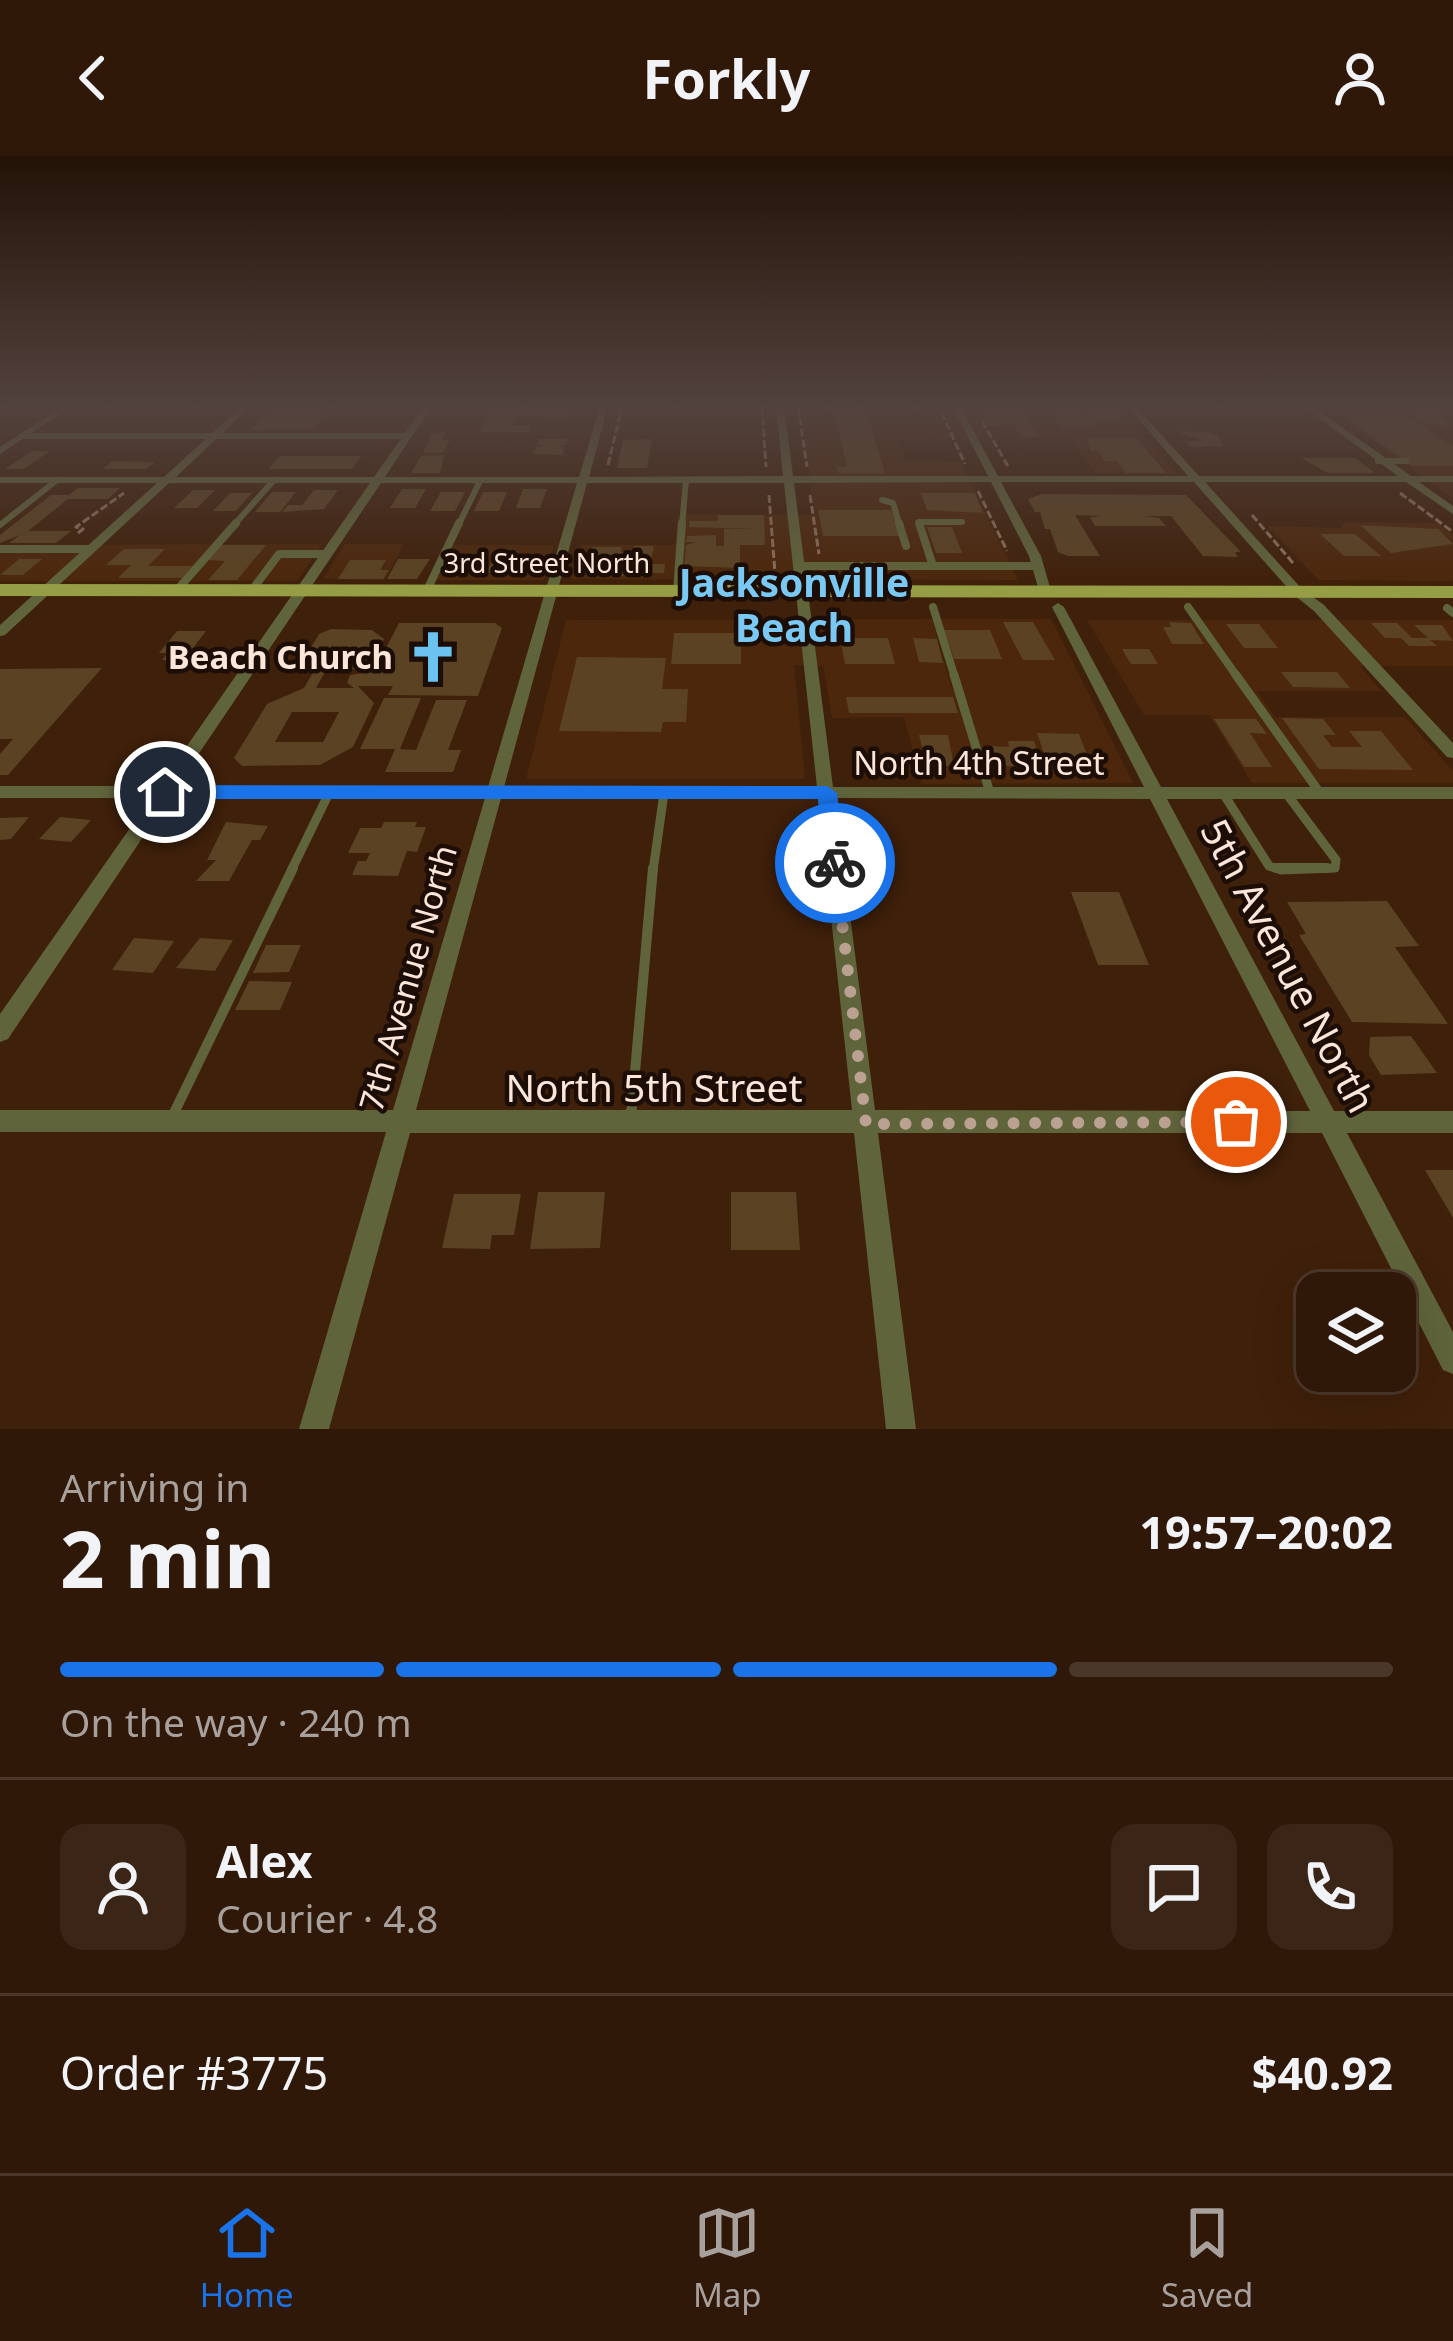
<!DOCTYPE html>
<meta charset="utf-8">
<style>
body{margin:0;font-family:"Noto Sans",sans-serif;background:#3b2516;color:#f1f3f6;height:100vh;display:flex;flex-direction:column;font-size:45px;white-space:nowrap}
*{box-sizing:border-box;margin:0}
p{font-size:39px;color:#a7a09c}
.icon{flex:none;width:66px;height:66px;fill:none;stroke:currentColor;stroke-width:2;stroke-linecap:round;stroke-linejoin:round}
.map{position:relative;height:1273px;overflow:hidden}
.side{display:flex;flex-direction:column;background:#2f1808;flex:1}
.side>*{flex:none}
.fabs{position:absolute;left:1296px;top:1116px;display:grid;gap:24px}
.fabs a{display:grid;place-items:center;width:120px;height:120px;border-radius:24px;background:#2f1808;box-shadow:0 12px 48px #0002,0 0 0 3px #4a3729;font-size:60px}
.pin{position:absolute;display:grid;place-items:center;width:102px;height:102px;color:#fff;margin:-51px;border:6px solid #fff;border-radius:50%;box-shadow:0 3px 12px #0007}
.courier{position:absolute;display:grid;place-items:center;width:120px;height:120px;margin:-60px;border:9px solid #1a73e8;border-radius:50%;background:#fff;color:#222;box-shadow:0 3px 15px #0007}
.overview em{font-style:normal;font-weight:700}
.overview div{display:flex;flex-direction:column-reverse}
.overview{display:flex;align-items:center;justify-content:space-between;height:204px;padding:0 60px}
h1{font-size:78px;font-weight:700;line-height:90px}
.bar{display:grid;grid-template-columns:repeat(4,1fr);gap:18px 12px;align-content:center;height:144px;padding:0 60px}
.bar i{height:15px;border-radius:9px;background:#4a3729}
.bar .on{background:#1a73e8}
.bar p{grid-column:span 4}
.line{display:flex;align-items:center;gap:30px;padding:0 60px;border-top:3px solid #4a3729}
.line div{flex:1}
.round{display:grid;place-items:center;flex:none;width:126px;height:126px;border-radius:24px;background:#3b2516}
header{display:flex;justify-content:space-between;align-items:center;height:156px;padding:0 60px;background:#2f1808;font-size:54px;font-weight:700}
.menu{display:flex;justify-content:space-around;align-items:center;height:168px;border-top:3px solid #4a3729;background:#2f1808;font-size:33px;color:#a7a09c}
.menu a{display:grid;justify-items:center;gap:6px}
.menu .on{color:#1a73e8}
.map>svg:first-child{display:block}
</style>
<header><svg class="icon" aria-label="back" viewBox="0 0 24 24"><path d="M15 5l-7 7 7 7"/></svg>Forkly<svg class="icon" aria-label="person" viewBox="0 0 24 24"><circle cx="12" cy="8" r="4"/><path d="M4 21q1-7 8-7t8 7"/></svg></header>
<div class="map">
<svg width="1453" height="1273" viewBox="0 0 1453 1273">
<rect width="100%" height="100%" fill="#3f200a"/>
<!-- built -->
<g fill="#4c270b">
<path d="M1117,250L1178,318L1096,317L1070,283L899,284L906,304L960,305L1018,424L571,423L580,389H675L678,358L815,359L800,251Z"/>
<path d="M1325,250L1453,251V343Z"/>
<path d="M1344,366L1437,367L1453,379V425L1319,424L1267,370L1341,372Z"/>
<path d="M322,388L297,425H0V389Z"/>
<path d="M345,388H404L385,424L323,423Z"/>
<path d="M453,389H554L544,424H436Z"/>
<path d="M932,463L952,533L961,534L940,463H1051L1133,627L921,628L904,561L832,562L823,510L794,509L805,623H526L566,464Z"/>
<path d="M1087,464H1453V510H1360L1381,535H1257L1275,561H1405L1453,615V627H1252L1209,559H1144Z"/>
</g>
<!-- building -->
<g fill="#5a4222" fill-rule="evenodd">
<path d="M492,251H571L566,264L516,258L511,269H531L528,276H480Z"/>
<path d="M833,251H865L885,317H838L837,311H847Z"/>
<path d="M977,251H1020L1040,281H1023L1009,264H1002L1006,270H990Z"/>
<path d="M1047,251H1075L1096,271H1062Z"/>
<path d="M1080,251H1113L1123,263H1090Z"/>
<path d="M1403,251L1440,252L1451,258H1437L1453,272L1424,266Z"/>
<path d="M269,255H329L312,273L250,274Z"/>
<path d="M1339,257H1402L1453,290V310H1412Z"/>
<path d="M1175,275L1209,276L1218,279L1223,290L1190,291L1184,285H1204Z"/>
<path d="M439,276H446L442,284H450L442,297H423L431,278Z"/>
<path d="M1087,282H1136L1166,317H1126L1117,305H1105L1098,295H1091Z"/>
<path d="M539,283H568L566,289L556,291H564L562,299L533,298L536,291L550,289H537Z"/>
<path d="M652,283L647,312H617L623,284Z"/>
<path d="M32,295H50L24,313H5Z"/>
<path d="M444,299L440,317H411L421,300Z"/>
<path d="M280,300H361L352,313H268Z"/>
<path d="M1301,302H1355L1375,317H1328Z"/>
<path d="M112,305L155,306L146,313H103Z"/>
<path d="M78,332H120L108,343H68L28,375H71L56,387H9L20,379L0,387V379L51,339H69Z"/>
<path d="M402,333H426L415,352H390Z"/>
<path d="M523,333H547L540,352H516Z"/>
<path d="M193,334H215L197,352H174Z"/>
<path d="M314,334H338L324,353L282,356L288,349H302Z"/>
<path d="M272,336H296L280,356H255Z"/>
<path d="M441,336H465L455,355H430Z"/>
<path d="M483,336H507L499,355H474Z"/>
<path d="M230,337H252L236,355H213Z"/>
<path d="M921,337H975L983,357L927,354Z"/>
<path d="M1042,338L1186,339L1241,396H1235L1238,401L1203,400L1171,360H1144L1159,362L1166,370H1095L1090,361L1103,360L1075,359L1100,400H1068L1058,396L1050,373H1045L1040,356H1035L1028,343Z"/>
<path d="M818,354H892L901,380H823Z"/>
<path d="M718,359H764L765,389H740V412L684,410L686,389L697,386H686L687,380L716,379V390H724V373H757L689,371V365H718Z"/>
<path d="M1360,369L1438,373L1453,388L1391,397Z"/>
<path d="M927,371H952L962,397H936Z"/>
<path d="M1320,378H1355L1381,400H1344Z"/>
<path d="M222,389H266L237,424H208L225,405L208,404Z"/>
<path d="M634,390H654L650,408H665L664,417H647L646,421L586,418L592,391H622L621,396H633Z"/>
<path d="M124,393H165L148,410H193L182,422H118L131,409H106Z"/>
<path d="M504,395H518L510,417H486L494,400Z"/>
<path d="M448,401H478L472,415L441,414Z"/>
<path d="M19,403H42L23,419H0Z"/>
<path d="M398,403H430L417,423H387Z"/>
<path d="M350,404H386L380,414H389L383,423H338Z"/>
<path d="M1003,466H1033L1055,504H1023Z"/>
<path d="M1169,466L1191,467L1204,488H1172L1163,471H1171Z"/>
<path d="M399,467H495L502,472L478,540L388,539L393,530H358L374,547L353,591L320,609L242,610L234,602L267,548L304,532L315,513L304,503L319,478L331,473L372,474L384,483L369,513L326,514L316,532H354L347,527L350,519L374,515ZM292,556H339L323,586H275Z"/>
<path d="M1371,467H1397L1412,482H1428L1414,469H1442L1453,485L1430,484L1437,490H1409L1401,482H1385Z"/>
<path d="M1226,468H1259L1278,492H1244Z"/>
<path d="M944,474H990L1002,503H954Z"/>
<path d="M177,475H206L184,504H162L168,497H159Z"/>
<path d="M674,477H741V508H671Z"/>
<path d="M840,482H888L895,508H845Z"/>
<path d="M913,482L937,483L943,507L919,506Z"/>
<path d="M1122,493H1149L1158,508H1131Z"/>
<path d="M577,501L666,502L662,533H688L686,566H663L661,576L559,575Z"/>
<path d="M102,512L8,619H0V598L13,583H0V513Z"/>
<path d="M1281,516H1337L1350,532L1293,531Z"/>
<path d="M846,541H953L958,557H849Z"/>
<path d="M384,542H421L400,593L416,594L436,544H467L448,594H461L453,616H385L395,593H360Z"/>
<path d="M1282,562L1323,563L1336,579H1323L1332,591H1362L1349,575H1381L1413,614L1319,613Z"/>
<path d="M1214,563H1256L1267,578L1250,577L1272,611H1244Z"/>
<path d="M1037,577L1079,578L1094,616L1050,615Z"/>
<path d="M919,579H948L954,610H927Z"/>
<path d="M1008,585H1034L1043,610H997L991,590L1009,591Z"/>
<path d="M29,661L11,683L0,684V662Z"/>
<path d="M60,661L91,664L71,686L39,683Z"/>
<path d="M226,666L268,670L260,684H252L229,725H196L216,704H207Z"/>
<path d="M384,666H417L415,671H426L417,696L407,695L398,720L352,719L358,705H366L370,697H348L360,672H381Z"/>
<path d="M1071,736H1119L1149,809H1098Z"/>
<path d="M1387,745L1419,790L1395,791L1448,868L1352,866L1299,779L1306,778L1287,746Z"/>
<path d="M134,782L174,785L153,817L112,814Z"/>
<path d="M200,782L233,784L215,815L176,812Z"/>
<path d="M266,789H301L289,816L253,817Z"/>
<path d="M249,825L292,826L280,854H235Z"/>
<path d="M1411,880L1437,917L1381,919L1369,899L1370,881Z"/>
<path d="M1425,1014H1453V1062Z"/>
<path d="M538,1036H605L600,1092L530,1093Z"/>
<path d="M731,1036H796L800,1094H731Z"/>
<path d="M454,1038H521L514,1079H492L490,1093L442,1092Z"/>
</g>
<g fill="none" stroke-linecap="round" stroke-linejoin="round">
<!-- path -->
<g stroke="#8b705d" stroke-width="3" stroke-dasharray="8 3" stroke-linecap="butt">
<path d="M443,250H588"/>
<path d="M0,251H40"/>
<path d="M82,251H227"/>
<path d="M262,251H413"/>
<path d="M617,251H768"/>
<path d="M762,251L766,311"/>
<path d="M791,251H939L965,308"/>
<path d="M798,251L807,311"/>
<path d="M1150,251H1293"/>
<path d="M982,265L1009,312"/>
<path d="M608,309L622,251"/>
<path d="M978,335L1007,395"/>
<path d="M1400,337L1453,376"/>
<path d="M769,339L775,417"/>
<path d="M810,339L819,398"/>
<path d="M1252,359L1293,407"/>
<path d="M78,377L83,373L76,371L124,337"/>
</g>
<!-- lane-far4 -->
<g stroke="#60643b" stroke-width="6">
<path d="M22,280H407"/>
<path d="M1378,305H1406"/>
<path d="M882,344L893,347L900,370"/>
<path d="M0,369L57,324"/>
<path d="M233,370L274,324"/>
<path d="M458,370L480,325"/>
<path d="M682,370L686,324"/>
<path d="M920,370L919,366H962"/>
</g>
<!-- lane-far3 -->
<g stroke="#60643b" stroke-width="8">
<path d="M899,367L906,390"/>
<path d="M919,367L933,410"/>
<path d="M0,393H91"/>
<path d="M799,410H1039"/>
<path d="M177,434L236,367"/>
<path d="M252,434L279,398H327"/>
<path d="M427,434L459,367"/>
<path d="M677,435L682,367"/>
<path d="M933,451L955,522"/>
<path d="M1188,451L1238,522"/>
<path d="M1447,452L1453,457"/>
</g>
<!-- lane-far2 -->
<g stroke="#60643b" stroke-width="9">
<path d="M954,519L990,637"/>
<path d="M1236,519L1320,637"/>
<path d="M1223,637L1269,710L1281,714L1335,712L1336,704L1286,637"/>
<path d="M291,715L329,637"/>
<path d="M653,715L664,637"/>
</g>
<!-- lane-far1 -->
<g stroke="#60643b" stroke-width="10">
<path d="M1276,712H1327"/>
<path d="M172,961L293,712"/>
<path d="M631,961L653,712"/>
</g>
<!-- lane -->
<path stroke="#60643b" stroke-width="14" d="M631,963V958"/>
<!-- street -->
<g fill="#60643b" fill-rule="evenodd">
<path d="M63,250H72L0,298V291Z"/>
<path d="M242,250H251L176,321H374L424,250H432L385,321H579L600,250H608L589,321L783,320L776,250H784L793,320H988L952,250H960L998,320H1188L1127,250H1135L1199,320H1398L1303,250H1312L1411,320H1453V326H1419L1453,350V358L1406,326H1205L1302,433L1324,449L1453,587V602L1447,601L1314,455L1294,439L1194,326H1001L1041,400L1051,435L1045,439L1039,435L1029,400L991,326L794,327L833,631H1144L1052,451L1058,447L1064,451L1161,631H1453V643H1167L1334,955H1453V977H1347L1453,1176V1218L1443,1214L1322,977H878L916,1273H886L854,977H410L329,1273H299L386,976H0V954H393L485,642H169L8,883L0,886V858L151,642H0V630H159L370,327H169L5,479L0,480V469L157,327H0V321H164ZM381,327H577L488,631L177,630ZM587,327H784L817,631H504ZM501,642H818L852,954H416ZM835,642L1150,643L1310,955L875,954Z"/>
</g>
<!-- primary -->
<path fill="#969e45" fill-rule="evenodd" d="M0,428L1453,430V442L0,440Z"/>
</g>
<!-- sky -->
<linearGradient id="sky" x2="0" y2="1"><stop stop-color="#231206"/><stop offset="0.58" stop-color="#52423e"/><stop offset="1" stop-color="#52423e" stop-opacity="0"/></linearGradient>
<rect width="1453" height="428" fill="url(#sky)"/>
<!-- route -->
<path fill="#1a73e8" d="M165,629L827,630L837,637L846,707L835,715L824,707L818,643H165L155,636Z"/>
<g fill="none" stroke-linecap="round" stroke-linejoin="round">
<!-- done -->
<path stroke="#baa191" stroke-width="12" stroke-dasharray="0 21.6" d="M835,707L866,968L1236,966"/>
</g>
<!-- icons -->
<defs>
<g id="church-bare" transform="scale(4.14)"><path d="M-1.2-6h2.4v3.5h3.3v2.4h-3.3V6h-2.4V-.1h-3.3v-2.4h3.3Z" fill="#6ac3f1" stroke="#1c0e06" stroke-width="2.5" paint-order="stroke"/></g>
</defs>
<g fill-rule="evenodd">
<use href="#church-bare" x="433" y="501"/>
</g>
<g text-anchor="middle" stroke-width="9" stroke-linejoin="round" paint-order="stroke">
<!-- far-street labels -->
<g font-size="27" fill="#fce6d9" stroke="#1c0e06">
<text x="547" y="417">3rd Street North</text>
</g>
<!-- poi labels -->
<g font-size="33" font-weight="bold" fill="#fce6d9" stroke="#1c0e06" text-anchor="end">
<text x="393" y="513">Beach Church</text>
</g>
<!-- street labels -->
<g font-size="33" fill="#fce6d9" stroke="#1c0e06">
<text x="979" y="619">North 4th Street</text>
<text transform="translate(408 822) rotate(-74)" y="12">7th Avenue North</text>
</g>
<!-- far-district labels -->
<g font-size="39" font-weight="bold" fill="#79c9f4" stroke="#1c0e06">
<text x="794" y="441">Jacksonville<tspan x="794" dy="45">Beach</tspan></text>
</g>
<!-- near-street labels -->
<g font-size="39" fill="#fce6d9" stroke="#1c0e06">
<text transform="translate(1288 810) rotate(62)" y="14">5th Avenue North</text>
<text x="654" y="946">North 5th Street</text>
</g>
</g>
</svg>
<div class="fabs">
<a><svg class="icon" aria-label="layers" viewBox="0 0 24 24"><path d="M12 4l9 5-9 5-9-5zM3 14l9 5 9-5"/></svg></a>
</div>
<div class="pin" style="left:1236px;top:966px;background:#ea580c"><svg class="icon" aria-label="bag" viewBox="0 0 24 24"><path d="M5 8h14l-1 12H6zM9 8a3 3 0 0 1 6 0"/></svg></div>
<div class="pin" style="left:165px;top:636px;background:#1f2937"><svg class="icon" aria-label="home" viewBox="0 0 24 24"><path d="M3 11l9-7 9 7M6 9v11h12V9"/></svg></div>
<div class="courier" style="left:835px;top:707px"><svg class="icon" aria-label="bike" viewBox="0 0 24 24"><circle cx="6" cy="16" r="4"/><circle cx="18" cy="16" r="4"/><path d="M6 16l4-8h5l3 8M10 8l3 8H6M13 5h3"/></svg></div>
</div>
<section class="side">
<div class="overview"><div><h1>2 min</h1><p>Arriving in</p></div><em>19:57–20:02</em></div>
<div class="bar"><i class="on"></i><i class="on"></i><i class="on"></i><i></i><p>On the way · 240 m</p></div>
<div class="line" style="height:216px"><a class="round"><svg class="icon" aria-label="person" viewBox="0 0 24 24"><circle cx="12" cy="8" r="4"/><path d="M4 21q1-7 8-7t8 7"/></svg></a><div><b>Alex</b><p>Courier · 4.8</p></div><a class="round"><svg class="icon" aria-label="chat" viewBox="0 0 24 24"><path d="M4 5h16v11H9l-5 4z"/></svg></a><a class="round"><svg class="icon" aria-label="phone" viewBox="0 0 24 24"><path d="M5 4h4l2 5-3 2q2 4 5 5l2-3 5 2v4C11 20 4 13 5 4z"/></svg></a></div>
<div class="line" style="height:156px"><div>Order #3775</div><b>$40.92</b></div>
</section>
<nav class="menu">
<a class="on"><svg class="icon" aria-label="home" viewBox="0 0 24 24"><path d="M3 11l9-7 9 7M6 9v11h12V9"/></svg>Home</a>
<a><svg class="icon" aria-label="map" viewBox="0 0 24 24"><path d="M3 6l6-2 6 2 6-2v14l-6 2-6-2-6 2zM9 4v14M15 6v14"/></svg>Map</a>
<a><svg class="icon" aria-label="saved" viewBox="0 0 24 24"><path d="M7 4h10v16l-5-4-5 4z"/></svg>Saved</a>
</nav>
